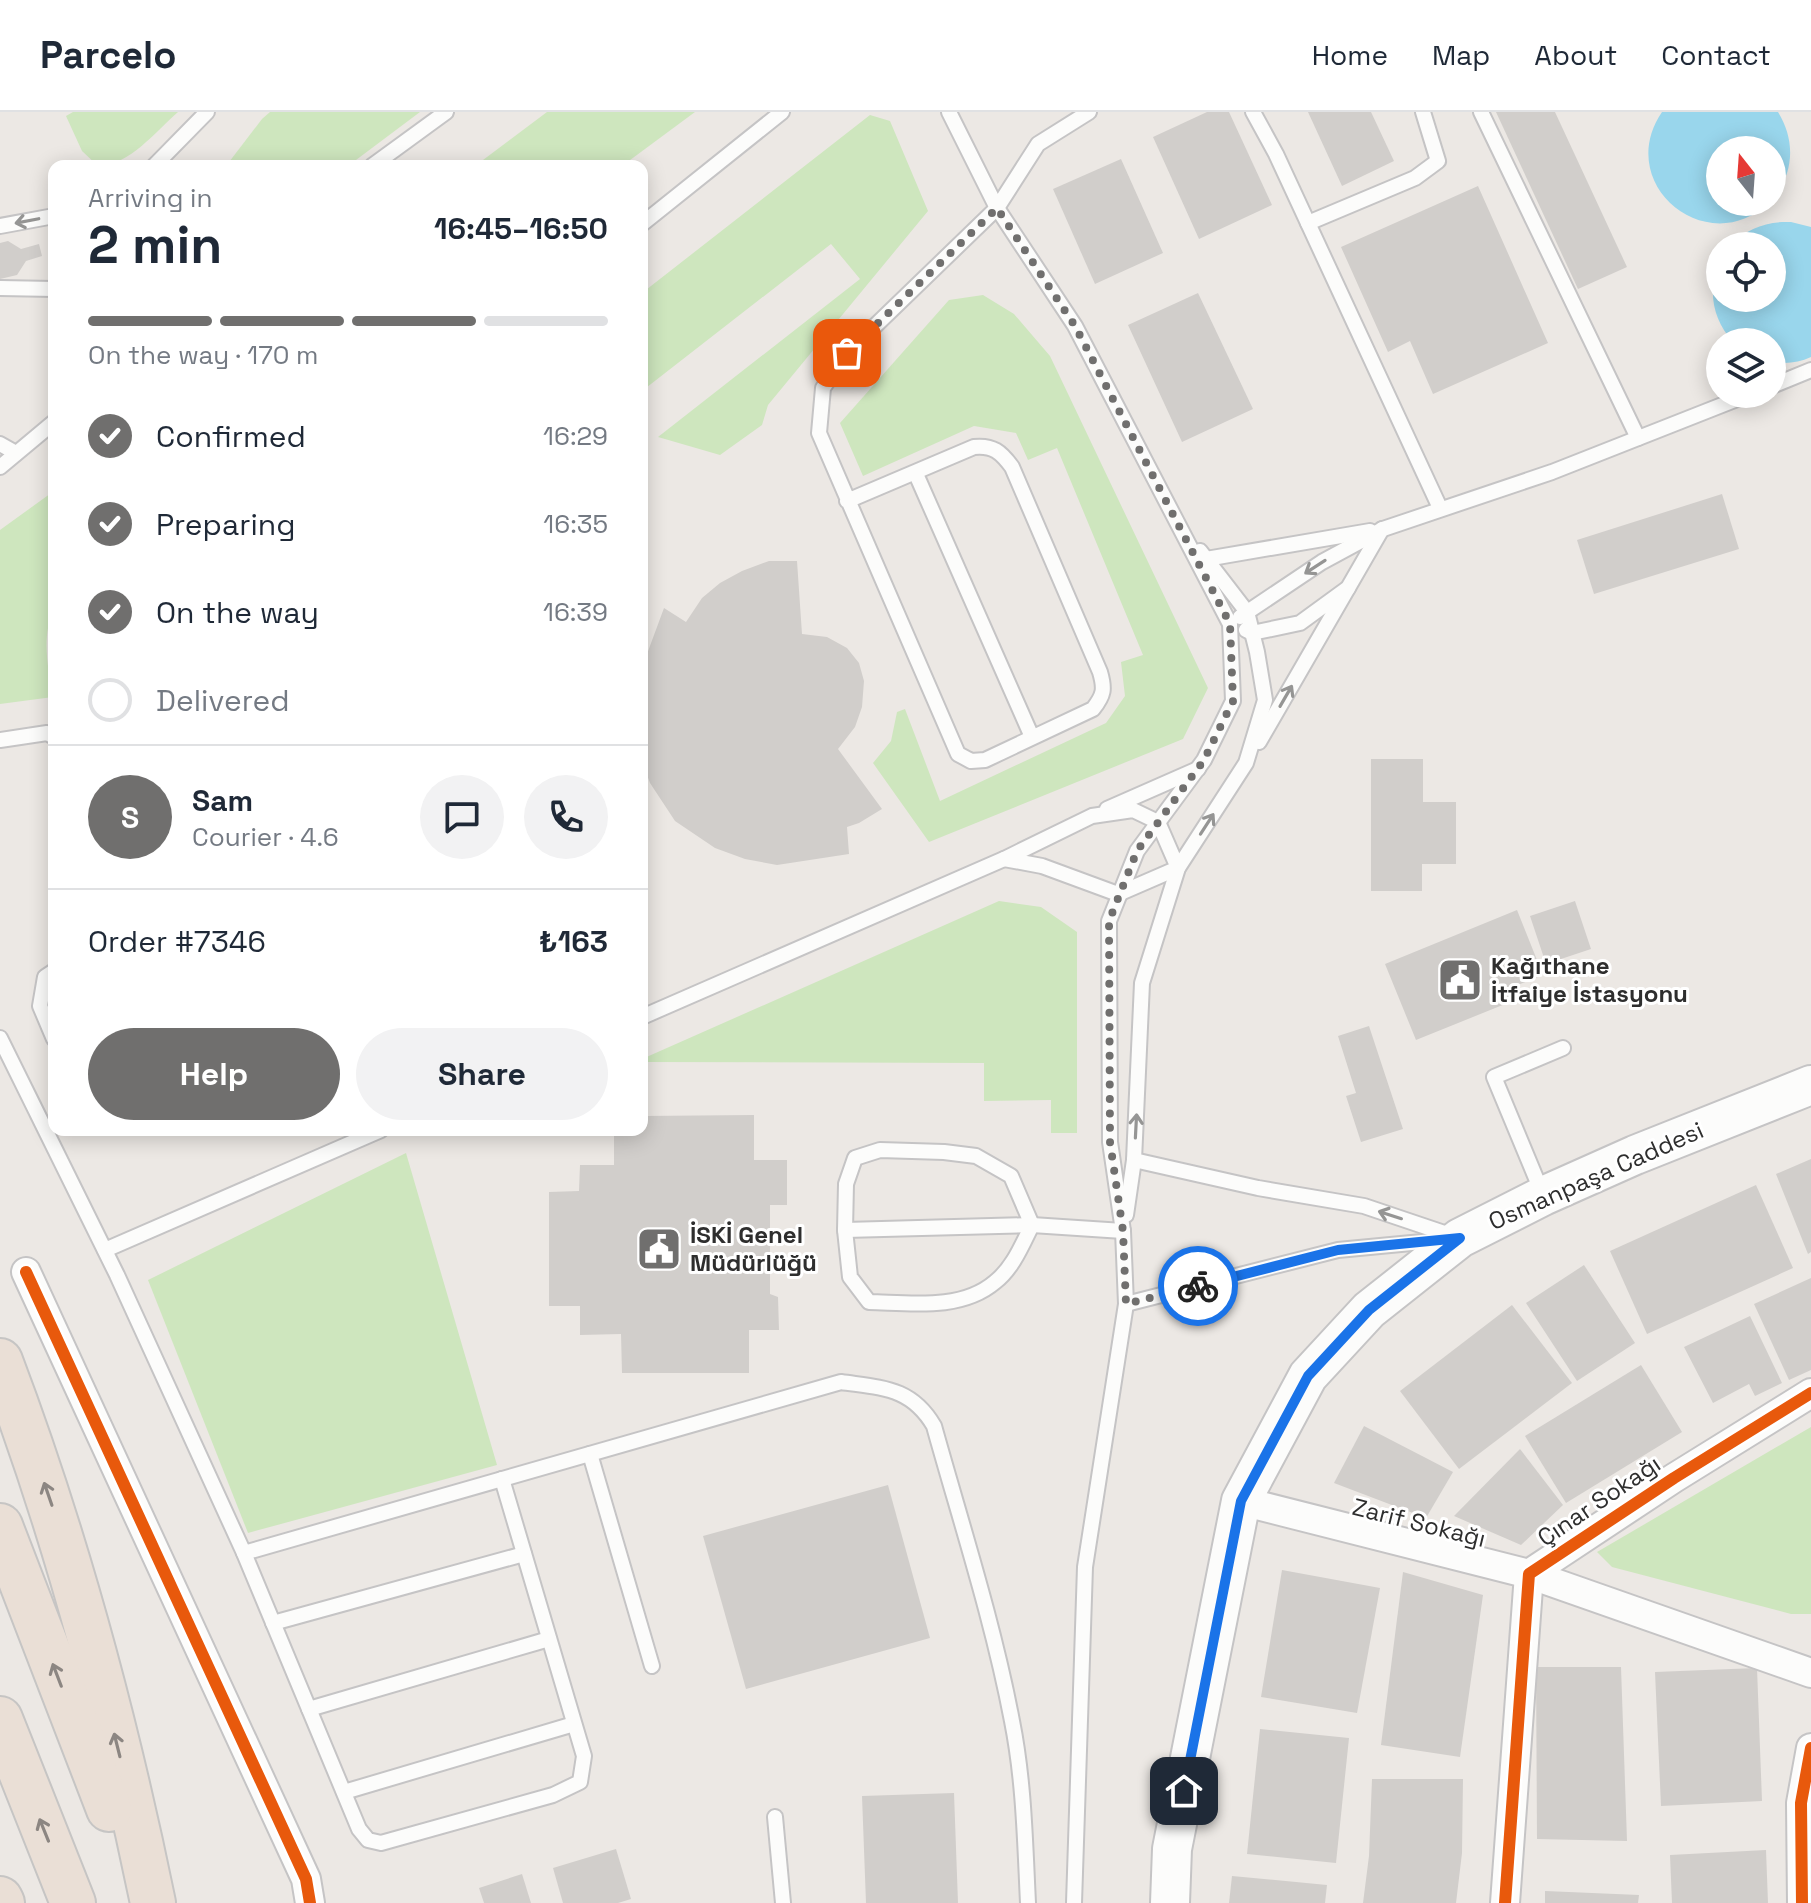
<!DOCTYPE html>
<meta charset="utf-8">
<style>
body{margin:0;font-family:"Space Grotesk",sans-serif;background:#f2f2f3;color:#1f2937;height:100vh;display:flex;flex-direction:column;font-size:30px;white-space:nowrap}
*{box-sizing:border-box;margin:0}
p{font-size:26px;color:#747a83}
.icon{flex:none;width:44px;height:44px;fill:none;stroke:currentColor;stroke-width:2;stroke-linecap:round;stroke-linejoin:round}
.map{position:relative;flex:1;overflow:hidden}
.sheet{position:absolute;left:48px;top:48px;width:600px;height:976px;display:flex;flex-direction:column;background:#fff;border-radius:16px;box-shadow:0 4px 20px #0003}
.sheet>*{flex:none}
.needle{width:52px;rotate:343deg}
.tools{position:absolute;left:1706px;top:24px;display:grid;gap:16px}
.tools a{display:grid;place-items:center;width:80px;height:80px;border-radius:50%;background:#fff;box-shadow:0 4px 20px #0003;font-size:40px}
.pin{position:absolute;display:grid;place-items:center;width:68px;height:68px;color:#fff;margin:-34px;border-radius:16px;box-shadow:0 4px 12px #0006}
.courier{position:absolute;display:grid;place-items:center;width:80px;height:80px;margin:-40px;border:6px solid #1a73e8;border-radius:50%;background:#fff;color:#222;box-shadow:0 2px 10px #0007}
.head em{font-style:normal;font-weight:800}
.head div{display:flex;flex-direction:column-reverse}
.head{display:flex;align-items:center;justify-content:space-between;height:136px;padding:0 40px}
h1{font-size:52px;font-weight:800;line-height:60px}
.bar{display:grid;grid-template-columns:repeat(4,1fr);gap:12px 8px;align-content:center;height:96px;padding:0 40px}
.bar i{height:10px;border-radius:6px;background:#e0e1e3}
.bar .on{background:#706f6e}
.bar p{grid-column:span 4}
.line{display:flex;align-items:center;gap:20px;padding:0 40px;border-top:2px solid #e0e1e3}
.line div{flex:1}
.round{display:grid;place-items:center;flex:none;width:84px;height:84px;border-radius:42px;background:#f2f2f3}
ol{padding:0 40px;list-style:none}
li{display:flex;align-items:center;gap:24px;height:88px}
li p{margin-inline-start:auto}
li .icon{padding:8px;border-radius:50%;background:#706f6e;color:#fff;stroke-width:4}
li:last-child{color:#747a83}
li i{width:44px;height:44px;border:4px solid #e0e1e3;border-radius:50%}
.button{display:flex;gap:16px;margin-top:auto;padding:16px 40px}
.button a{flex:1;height:92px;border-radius:48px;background:#706f6e;color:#fff;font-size:32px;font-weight:800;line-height:92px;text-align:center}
.button a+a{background:#f2f2f3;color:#1f2937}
header{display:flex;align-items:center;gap:48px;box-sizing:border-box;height:112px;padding:0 40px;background:#fff;border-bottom:2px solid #e0e1e3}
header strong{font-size:38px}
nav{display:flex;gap:44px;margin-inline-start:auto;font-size:28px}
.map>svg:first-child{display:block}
</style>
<header>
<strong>Parcelo</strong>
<nav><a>Home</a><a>Map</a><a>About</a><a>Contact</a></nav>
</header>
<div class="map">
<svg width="1811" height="1791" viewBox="0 0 1811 1791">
<rect width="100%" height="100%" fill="#ece8e4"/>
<!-- green -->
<g fill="#cee6be">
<path d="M73,0H178C156,19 129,54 98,54L82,39L66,4Z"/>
<path d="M270,0H420L348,54H226L262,7Z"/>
<path d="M547,0H695L622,54H475Z"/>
<path d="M870,3L890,9L928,99L768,293L762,313L720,343L658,325L860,167L831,132L642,279V181Z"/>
<path d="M983,183L1014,202L1050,244L1208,576L1183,627L929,730L873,651L891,629L897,600L905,597L940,689L1106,611L1125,584L1121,550L1143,543L1057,336L1028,348L1016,321L974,314L863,364L840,311L949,188Z"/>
<path d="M54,379V497C41,525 48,555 53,585L0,592V418Z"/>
<path d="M999,789L1041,795L1077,820V1021H1051V988L984,989V951L642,950V947Z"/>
<path d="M406,1041L497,1353L248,1421L148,1168Z"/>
<path d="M1811,1315V1502H1791L1612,1455L1597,1440Z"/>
</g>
<!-- water -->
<g fill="#99d6ec">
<path d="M1662,0H1778C1796,29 1794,62 1772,88V38H1720V90H1770C1707,150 1613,72 1662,0Z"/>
<path d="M1791,110L1811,115V245C1798,251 1786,252 1772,250V230H1733C1712,207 1707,177 1720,149V186H1772V134H1730C1747,116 1767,109 1791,110Z"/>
</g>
<!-- building -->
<g fill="#d1cecb">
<path d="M1207,0H1229L1272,93L1199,127L1153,25Z"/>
<path d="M1308,0H1371L1394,49L1342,74Z"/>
<path d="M1496,0H1555L1627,155L1578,177Z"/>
<path d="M1121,47L1163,141L1095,172L1053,77Z"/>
<path d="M1478,74L1548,231L1433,282L1410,229L1388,240L1341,135Z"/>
<path d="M8,129L21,137L39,132L42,144L26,149L17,163L0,167V131Z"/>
<path d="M1198,181L1253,297L1182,330L1128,213Z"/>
<path d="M1722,382L1739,437L1594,482L1577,428Z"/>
<path d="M769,449H797L802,522L827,525L847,536L859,551L864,569L862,595L855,615L838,637L882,697L859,711L847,715L849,742L777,753L745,747L715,736L675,709L650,671L642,650V540L647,542L664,496L686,510L702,486L720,471L742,459Z"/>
<path d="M1371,647H1423V690H1456V752H1422V779H1371Z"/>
<path d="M1575,789L1591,837L1546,852L1530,804Z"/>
<path d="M1517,798L1543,863L1515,874L1520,886L1416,928L1385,852Z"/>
<path d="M1369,914L1403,1017L1361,1030L1346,984L1356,981L1338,924Z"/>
<path d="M754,1003V1048H787V1093H770V1182L778,1185L779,1218H749V1261H622L621,1222L580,1223V1194H549V1080L579,1079L580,1053H614V1018H642V1004Z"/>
<path d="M1811,1047V1140L1808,1142L1776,1062Z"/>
<path d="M1756,1073L1793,1156L1647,1222L1610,1139Z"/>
<path d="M1584,1153L1635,1231L1577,1269L1526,1191Z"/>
<path d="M1811,1166V1258L1789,1268L1754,1192Z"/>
<path d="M1512,1193L1572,1271L1459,1357L1400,1279Z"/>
<path d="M1750,1204L1782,1271L1755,1284L1749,1272L1713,1291L1684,1235Z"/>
<path d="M1641,1253L1682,1320L1566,1391L1525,1324Z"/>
<path d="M1364,1314L1453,1360L1426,1406L1334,1371Z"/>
<path d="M1520,1337L1563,1393L1521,1433L1454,1404Z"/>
<path d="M888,1373L930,1526L746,1577L703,1424Z"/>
<path d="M1282,1458L1380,1476L1357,1601L1261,1585Z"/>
<path d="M1403,1460L1483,1483L1460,1645L1381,1633Z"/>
<path d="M1536,1555H1621L1627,1729L1537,1727Z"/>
<path d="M1757,1556L1762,1689L1661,1694L1655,1560Z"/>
<path d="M1260,1617L1349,1626L1336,1751L1247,1742Z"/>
<path d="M1372,1667H1463L1462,1741L1456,1791H1363L1369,1744Z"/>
<path d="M954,1681L958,1791H866L862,1684Z"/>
<path d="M616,1737L631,1787L618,1791H563L553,1756Z"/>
<path d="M1766,1738L1768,1791H1672L1670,1743Z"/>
<path d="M522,1762L531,1791H484L479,1776Z"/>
<path d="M1232,1764L1327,1773L1325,1791H1229Z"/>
<path d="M1545,1779L1639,1783L1638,1791H1545Z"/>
</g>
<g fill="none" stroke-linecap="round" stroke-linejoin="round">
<!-- service casing -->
<g stroke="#c5c4c5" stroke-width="18">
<g id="service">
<path d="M949,0L997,96L1075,214L1230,512L1233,589L1204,648L1137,739L1109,809L1110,1030L1123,1119L1126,1192L1085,1455L1074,1791"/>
<path d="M1253,0L1276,42L1440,396"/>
<path d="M1481,0L1638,326"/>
<path d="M154,54L207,0"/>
<path d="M372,54L446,0"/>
<path d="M1308,111L1415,66L1438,49L1423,0"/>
<path d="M642,112L782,0"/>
<path d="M0,114L54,104"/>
<path d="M0,176L54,177"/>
<path d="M1772,274L1811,258"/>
<path d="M0,332L16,341"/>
<path d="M0,355L54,310"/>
<path d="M916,362L1032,625"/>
<path d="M847,389L974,335C993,333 1001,340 1012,355L1100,560C1105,577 1104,583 1093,597L985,648L971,649L958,642L819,321L823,276L847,241L997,96L1038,32L1089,0"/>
<path d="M1206,447L1370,419"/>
<path d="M1240,505L1322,450L1383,417L1552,360L1750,282"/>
<path d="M1246,518L1252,521L1300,511L1348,476L1382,417"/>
<path d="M0,628L47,621L54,625"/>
<path d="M1259,630L1348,476"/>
<path d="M1107,697L1198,657"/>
<path d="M1133,698L1158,710L1178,756L1118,782L1042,754L1004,747L1092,704Z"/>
<path d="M54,859L45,865L40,894L54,927"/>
<path d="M642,905L1004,747"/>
<path d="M0,926L117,1163L244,1441L359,1717L368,1728L381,1731L553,1683L580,1670L584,1644L502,1367"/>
<path d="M880,1038L944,1040L976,1044L1011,1064L1032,1113C1022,1133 1013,1156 995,1170C961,1199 910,1191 869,1190L850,1165L845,1118L846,1072L855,1046Z"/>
<path d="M1134,1048L1258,1076L1364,1094L1456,1125"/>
<path d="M1543,1083L1494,965L1563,936"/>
<path d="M1126,1103L1134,1048L1142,871L1178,756L1246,651L1265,588L1257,540L1247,500L1200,439"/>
<path d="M845,1118L1032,1113L1123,1119"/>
<path d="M105,1138L381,1018"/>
<path d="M1126,1192L1338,1138L1443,1128"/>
<path d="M590,1342L652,1554"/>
<path d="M244,1441L841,1270C882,1276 911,1275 934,1314C961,1411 993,1509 1012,1609C1024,1669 1025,1730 1028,1791"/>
<path d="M273,1511L524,1442"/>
<path d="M309,1597L549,1527"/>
<path d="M344,1680L574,1612"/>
<path d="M775,1705L783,1791"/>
</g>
</g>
<!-- minor casing -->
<g stroke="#c5c4c5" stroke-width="32">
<g id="minor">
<path d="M26,1160L306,1767L310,1791"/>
<path d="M1241,1389L1529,1462L1811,1561"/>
<path d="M1505,1791L1529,1462L1674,1366L1811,1281"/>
<path d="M1802,1791L1801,1691L1811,1636"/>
</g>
</g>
<!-- secondary casing -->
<g stroke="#c5c4c5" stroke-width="42">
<path id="secondary" d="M1170,1791L1172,1737L1241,1389L1308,1264L1369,1198L1460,1126L1543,1084L1635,1043L1811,973"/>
</g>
<!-- motorway casing -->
<g stroke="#c6c5c4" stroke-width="48">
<g id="motorway">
<path d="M0,1249C67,1426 115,1606 153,1791"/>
<path d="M0,1414L109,1697"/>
<path d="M0,1607L73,1791"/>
<path d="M0,1787L2,1791"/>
</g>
</g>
<!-- service -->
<use href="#service" stroke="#fcfcfb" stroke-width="14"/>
<!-- minor -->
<use href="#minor" stroke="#fcfcfb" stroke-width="28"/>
<!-- secondary -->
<use href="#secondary" stroke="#fcfcfb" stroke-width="38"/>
<!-- motorway -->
<use href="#motorway" stroke="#eadfd6" stroke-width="44"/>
<!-- cycleway casing -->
<g stroke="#fff" stroke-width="17">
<g id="cycleway">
<path d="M26,1160L306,1767L310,1791"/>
<path d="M1505,1791L1529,1462L1674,1366L1811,1281"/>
<path d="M1802,1791L1801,1691L1811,1636"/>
</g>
</g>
<!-- cycleway -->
<use href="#cycleway" stroke="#e8590c" stroke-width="12"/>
</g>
<!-- one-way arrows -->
<defs><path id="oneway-shaft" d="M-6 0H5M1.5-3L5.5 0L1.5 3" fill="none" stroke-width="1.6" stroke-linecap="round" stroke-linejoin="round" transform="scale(2)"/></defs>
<g stroke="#959594">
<use href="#oneway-shaft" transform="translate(27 109) rotate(169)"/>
<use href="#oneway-shaft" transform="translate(1315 455) rotate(147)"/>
<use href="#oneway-shaft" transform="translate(1286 584) rotate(-60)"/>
<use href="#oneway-shaft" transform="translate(1207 712) rotate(-57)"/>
<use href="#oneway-shaft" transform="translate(1136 1014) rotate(-87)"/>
<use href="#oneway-shaft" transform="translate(1390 1103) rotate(-162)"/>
</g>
<g stroke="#8c8682">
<use href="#oneway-shaft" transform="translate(48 1382) rotate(-109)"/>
<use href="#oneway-shaft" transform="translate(57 1563) rotate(-111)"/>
<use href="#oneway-shaft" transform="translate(117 1633) rotate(-104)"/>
<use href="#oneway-shaft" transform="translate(44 1718) rotate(-112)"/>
</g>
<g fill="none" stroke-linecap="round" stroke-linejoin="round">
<!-- done -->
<path stroke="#706f6e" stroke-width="8" stroke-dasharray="0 14.4" d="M847,241L997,96L1075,214L1230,512L1233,589L1204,648L1137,739L1109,809L1110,1030L1123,1119L1126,1192L1198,1174"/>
<!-- route -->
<path stroke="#1a73e8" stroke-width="10" d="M1184,1679L1241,1389L1308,1264L1369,1198L1460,1126L1338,1138L1198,1174"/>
</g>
<!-- icons -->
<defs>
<g id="civic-square" transform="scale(2.3)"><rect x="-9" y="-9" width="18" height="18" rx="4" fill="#706f6e" stroke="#fff"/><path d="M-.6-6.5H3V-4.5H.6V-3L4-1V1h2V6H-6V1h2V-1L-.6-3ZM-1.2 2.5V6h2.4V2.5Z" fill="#fff"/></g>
</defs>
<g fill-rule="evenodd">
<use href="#civic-square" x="1460" y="868"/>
<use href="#civic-square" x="659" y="1137"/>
</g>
<g text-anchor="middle" stroke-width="6" stroke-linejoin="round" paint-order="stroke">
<!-- poi labels -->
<g font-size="24" font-weight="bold" fill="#2e2e2e" stroke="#fff" text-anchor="start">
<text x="1491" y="862">Kağıthane<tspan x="1491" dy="28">İtfaiye İstasyonu</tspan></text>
<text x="690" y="1131">İSKİ Genel<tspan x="690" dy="28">Müdürlüğü</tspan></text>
</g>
<!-- street labels -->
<g font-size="24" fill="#2e2e2e" stroke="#fff">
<text transform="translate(1596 1064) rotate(-24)" y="8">Osmanpaşa Caddesi</text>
<text transform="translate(1599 1389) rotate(-34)" y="8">Çınar Sokağı</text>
<text transform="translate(1419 1411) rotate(14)" y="8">Zarif Sokağı</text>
</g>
</g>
</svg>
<div class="tools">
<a><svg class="needle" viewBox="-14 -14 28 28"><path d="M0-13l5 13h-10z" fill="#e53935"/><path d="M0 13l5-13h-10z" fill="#747a83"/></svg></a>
<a><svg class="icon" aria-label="locate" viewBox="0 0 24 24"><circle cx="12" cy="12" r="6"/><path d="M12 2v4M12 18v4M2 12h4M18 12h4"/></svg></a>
<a><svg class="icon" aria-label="layers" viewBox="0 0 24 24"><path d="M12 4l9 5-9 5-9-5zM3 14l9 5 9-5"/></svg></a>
</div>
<div class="pin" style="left:847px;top:241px;background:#ea580c"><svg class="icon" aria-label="bag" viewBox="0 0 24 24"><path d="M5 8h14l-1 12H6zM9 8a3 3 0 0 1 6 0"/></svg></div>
<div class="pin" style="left:1184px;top:1679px;background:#1f2937"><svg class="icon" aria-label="home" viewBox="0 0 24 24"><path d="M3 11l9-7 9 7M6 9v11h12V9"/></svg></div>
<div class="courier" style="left:1198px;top:1174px"><svg class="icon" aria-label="bike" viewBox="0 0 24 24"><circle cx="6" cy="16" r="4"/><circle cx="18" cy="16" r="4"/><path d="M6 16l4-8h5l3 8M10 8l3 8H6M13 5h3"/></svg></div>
<section class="sheet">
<div class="head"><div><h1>2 min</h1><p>Arriving in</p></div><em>16:45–16:50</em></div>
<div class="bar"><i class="on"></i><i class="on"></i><i class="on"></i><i></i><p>On the way · 170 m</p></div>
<ol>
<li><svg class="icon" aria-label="check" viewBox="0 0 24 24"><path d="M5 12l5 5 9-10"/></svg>Confirmed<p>16:29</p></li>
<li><svg class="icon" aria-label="check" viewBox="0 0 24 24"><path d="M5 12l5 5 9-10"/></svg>Preparing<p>16:35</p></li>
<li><svg class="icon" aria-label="check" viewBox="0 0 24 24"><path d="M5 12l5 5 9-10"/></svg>On the way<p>16:39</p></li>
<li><i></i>Delivered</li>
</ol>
<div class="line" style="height:144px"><b class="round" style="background:#706f6e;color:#fff">S</b><div><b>Sam</b><p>Courier · 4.6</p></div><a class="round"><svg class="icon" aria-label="chat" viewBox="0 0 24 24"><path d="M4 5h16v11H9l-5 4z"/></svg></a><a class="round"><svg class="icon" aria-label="phone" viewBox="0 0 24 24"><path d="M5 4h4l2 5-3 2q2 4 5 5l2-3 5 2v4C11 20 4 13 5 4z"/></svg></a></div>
<div class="line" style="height:104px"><div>Order #7346</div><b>₺163</b></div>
<div class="button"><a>Help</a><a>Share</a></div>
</section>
</div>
